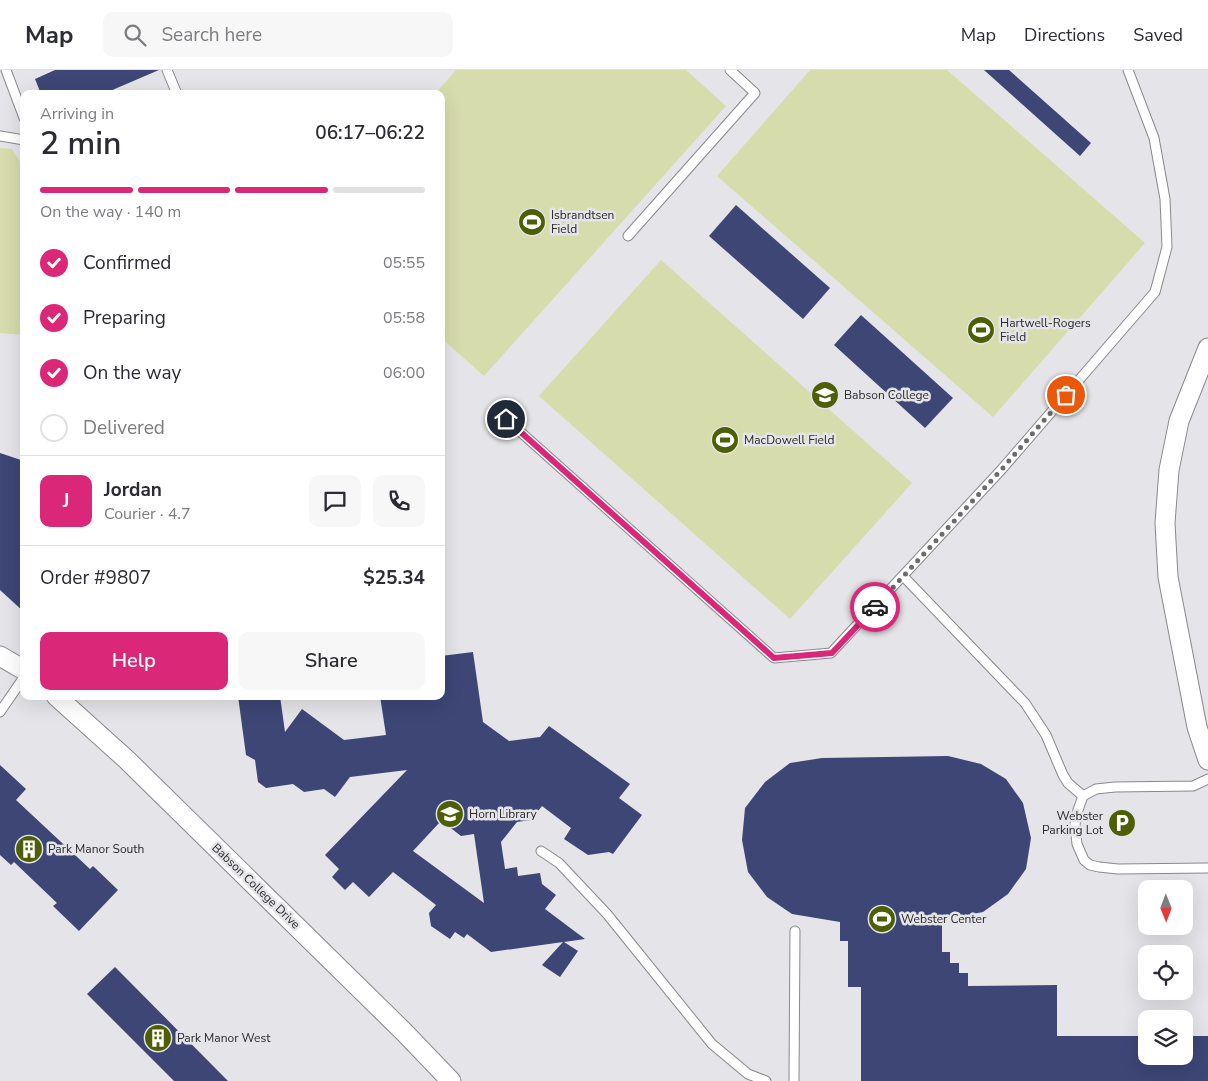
<!DOCTYPE html>
<meta charset="utf-8">
<style>
body{margin:0;font-family:"Nunito Sans",sans-serif;background:#f7f7f7;color:#2b2b33;height:100vh;display:flex;flex-direction:column;font-size:19px;white-space:nowrap}
*{box-sizing:border-box;margin:0}
p{font-size:16px;color:#7c7c81}
.icon{flex:none;width:28px;height:28px;fill:none;stroke:currentColor;stroke-width:2;stroke-linecap:round;stroke-linejoin:round}
.map{position:relative;flex:1;overflow:hidden}
.drawer{position:absolute;left:20px;top:20px;width:425px;height:610px;display:flex;flex-direction:column;background:#fff;border-radius:10px;box-shadow:0 5px 20px #0002}
.drawer>*{flex:none}
.needle{width:32px;rotate:179deg}
.tools{position:absolute;left:1138px;top:810px;display:grid;gap:10px}
.tools a{display:grid;place-items:center;width:55px;height:55px;border-radius:10px;background:#fff;box-shadow:0 5px 20px #0002;font-size:25px}
.pin{position:absolute;display:grid;place-items:center;width:42px;height:42px;color:#fff;margin:-21px;border:2px solid #fff;border-radius:50%;box-shadow:0 1px 5px #0007}
.courier{position:absolute;display:grid;place-items:center;width:50px;height:50px;margin:-25px;border:4px solid #db2777;border-radius:50%;background:#fff;color:#222;box-shadow:0 1px 6px #0007}
.overview em{font-style:normal;font-weight:600}
.overview div{display:flex;flex-direction:column-reverse}
.overview{display:flex;align-items:center;justify-content:space-between;height:85px;padding:0 20px}
h1{font-size:32px;font-weight:600;line-height:38px}
.bar{display:grid;grid-template-columns:repeat(4,1fr);gap:8px 5px;align-content:center;height:60px;padding:0 20px}
.bar i{height:6px;border-radius:4px;background:#e1e1e2}
.bar .selected{background:#db2777}
.bar p{grid-column:span 4}
.line{display:flex;align-items:center;gap:12px;padding:0 20px;border-top:1px solid #e1e1e2}
.line div{flex:1}
.round{display:grid;place-items:center;flex:none;width:52px;height:52px;border-radius:10px;background:#f7f7f7}
ol{padding:0 20px;list-style:none}
li{display:flex;align-items:center;gap:15px;height:55px}
li p{margin-inline-start:auto}
li .icon{padding:5px;border-radius:50%;background:#db2777;color:#fff;stroke-width:4}
li:last-child{color:#7c7c81}
li i{width:28px;height:28px;border:2px solid #e1e1e2;border-radius:50%}
.action{display:flex;gap:10px;margin-top:auto;padding:10px 20px}
.action a{flex:1;height:58px;border-radius:10px;background:#db2777;color:#fff;font-size:20px;font-weight:600;line-height:58px;text-align:center}
.action a+a{background:#f7f7f7;color:#2b2b33}
header{display:flex;align-items:center;gap:30px;box-sizing:border-box;height:70px;padding:0 25px;background:#fff;border-bottom:1px solid #e1e1e2}
header strong{font-size:24px}
nav{display:flex;gap:28px;margin-inline-start:auto;font-size:18px}
.search{width:350px;height:45px;background:#f7f7f7;display:flex;align-items:center;gap:12px;box-sizing:border-box;padding:0 18px;border-radius:10px;color:#7c7c81;font-size:19px}
.map>svg:first-child{display:block}
</style>
<header>
<strong>Map</strong>
<div class="search"><svg class="icon" aria-label="search" viewBox="0 0 24 24"><circle cx="10" cy="10" r="6"/><path d="M15 15l6 6"/></svg>Search here</div>
<nav><a>Map</a><a>Directions</a><a>Saved</a></nav>
</header>
<div class="map">
<svg width="1208" height="1011" viewBox="0 0 1208 1011">
<rect width="100%" height="100%" fill="#e5e5e9"/>
<!-- green -->
<g fill="#d7dcac">
<path d="M456,0H686L726,36L484,306L441,268V24H435Z"/>
<path d="M810,0H947L1145,173L993,347L717,106Z"/>
<path d="M0,78L12,79L24,98V265L0,263Z"/>
<path d="M661,190L912,413L790,549L539,326Z"/>
</g>
<!-- building -->
<g fill="#3d4675" fill-rule="evenodd">
<path d="M55,0H159L103,24H41L35,9Z"/>
<path d="M984,0H1009L1091,73L1080,86Z"/>
<path d="M736,135L830,218L803,249L709,166Z"/>
<path d="M861,245L953,328L925,358L834,275Z"/>
<path d="M0,383L24,391V542L0,520Z"/>
<path d="M473,582L483,652L509,671L540,667L549,656L630,714L619,728L642,745L613,784L609,782L588,785L564,769L571,758L542,736L531,750L517,752L501,772L505,799L517,797L518,806L540,803L542,814L556,825L545,839L585,869L564,872L578,881L560,907L542,895L563,872L491,882L467,864L464,868L455,862L450,869L431,856L429,843L436,835L393,802L369,827L353,812L345,820L332,807L339,799L325,785L407,700L350,707L335,727L324,719L304,722L293,714L266,718L258,712L255,690L246,685L238,626H280L285,662L302,639L344,670L386,665L380,626H441V586ZM440,752L442,754L443,752L461,766L474,764L484,833L413,781Z"/>
<path d="M948,686L981,694L1006,709L1023,733L1031,768L1026,799L1008,824L983,842L942,850V882H950V893H959V903H968V916L1057,915V966H1146V986H1184V966H1208V1011H861V917H848V871H840V852L792,844L767,827L748,802L742,770L745,738L765,712L790,693L822,688Z"/>
<path d="M0,695L26,719L16,730L90,799L93,796L118,820L79,861L53,836L57,833L14,792L11,795L0,785Z"/>
<path d="M115,897L228,1011H174L87,924Z"/>
</g>
<g fill="none" stroke-linecap="round" stroke-linejoin="round">
<!-- lane casing -->
<g stroke="#89898c" stroke-width="11">
<g id="lane">
<path d="M6,0L24,48"/>
<path d="M167,0L177,24"/>
<path d="M0,66L24,70"/>
<path d="M628,166L755,23L730,0"/>
<path d="M506,349L774,588L831,583L1002,399L1155,222L1167,177L1165,129L1154,68L1128,0"/>
<path d="M903,506L1025,633L1046,665L1063,705L1068,713L1083,726"/>
<path d="M0,642L24,607"/>
<path d="M1208,709L1193,716L1115,717L1096,719L1083,726L1078,740L1075,754L1077,774L1084,790L1090,795L1099,797L1118,799L1208,798"/>
<path d="M541,781L559,793L607,844L712,974L748,1004L766,1011"/>
<path d="M794,1011L795,861"/>
</g>
</g>
<!-- street casing -->
<g stroke="#89898c" stroke-width="21">
<g id="street">
<path d="M1208,278L1179,351L1169,400L1165,453L1168,507L1197,657L1208,690"/>
<path d="M0,586L24,600"/>
<path d="M56,626L126,689L404,962L451,1011"/>
</g>
</g>
<!-- lane -->
<use href="#lane" stroke="#fff" stroke-width="9"/>
<!-- street -->
<use href="#street" stroke="#fff" stroke-width="19"/>
</g>
<g fill="none" stroke-linecap="round" stroke-linejoin="round">
<!-- done -->
<path stroke="#6b6b6d" stroke-width="5" stroke-dasharray="0 9" d="M875,537L1002,399L1066,325"/>
<!-- route -->
<path stroke="#db2777" stroke-width="6" d="M506,349L774,588L832,583L875,537"/>
</g>
<!-- icons -->
<defs>
<g id="stadium-disc" transform="scale(1.4375)"><circle r="9.5" fill="#4d5f05" stroke="#e5e5e9"/><path d="M0-5a6.5 5 0 1 0 0 10a6.5 5 0 1 0 0-10ZM-3.5-1.8h7v3.6h-7Z" fill="#fff"/></g>
<g id="university-disc" transform="scale(1.4375)"><circle r="9.5" fill="#4d5f05" stroke="#e5e5e9"/><path d="M0-5L7-2L0 1L-7-2ZM-4 1L0 2.5L4 1V4Q0 6-4 4Z" fill="#fff"/></g>
<g id="parking-disc" transform="scale(1.4375)"><circle r="9.5" fill="#4d5f05" stroke="#e5e5e9"/><path d="M-3.5-5.5H1a3.5 3.5 0 0 1 0 7H-1V5.5H-3.5ZM-1-3.4V-.6H.8a1.4 1.4 0 0 0 0-2.8Z" fill="#fff"/></g>
<g id="building-disc" transform="scale(1.4375)"><circle r="9.5" fill="#4d5f05" stroke="#e5e5e9"/><path d="M-4-6H4V6H1V3H-1V6H-4ZM-2.5-4.3h1.7v1.8h-1.7ZM.8-4.3h1.7v1.8H.8ZM-2.5-1h1.7V.8h-1.7ZM.8-1h1.7V.8H.8Z" fill="#fff"/></g>
</defs>
<g fill-rule="evenodd">
<use href="#stadium-disc" x="532" y="152"/>
<use href="#stadium-disc" x="981" y="260"/>
<use href="#university-disc" x="825" y="325"/>
<use href="#stadium-disc" x="725" y="370"/>
<use href="#university-disc" x="450" y="744"/>
<use href="#parking-disc" x="1122" y="753"/>
<use href="#building-disc" x="29" y="779"/>
<use href="#stadium-disc" x="882" y="849"/>
<use href="#building-disc" x="158" y="968"/>
</g>
<g text-anchor="middle" stroke-width="5" stroke-linejoin="round" paint-order="stroke">
<!-- poi labels -->
<g font-size="12" fill="#29292a" stroke="#e5e5e9" text-anchor="start">
<text x="551" y="149">Isbrandtsen<tspan x="551" dy="14">Field</tspan></text>
<text x="1000" y="257">Hartwell-Rogers<tspan x="1000" dy="14">Field</tspan></text>
<text x="844" y="329">Babson College</text>
<text x="744" y="374">MacDowell Field</text>
<text x="469" y="748">Horn Library</text>
<text x="1103" y="750" text-anchor="end">Webster<tspan x="1103" dy="14">Parking Lot</tspan></text>
<text x="48" y="783">Park Manor South</text>
<text x="901" y="853">Webster Center</text>
<text x="177" y="972">Park Manor West</text>
</g>
<!-- street labels -->
<g font-size="12" fill="#29292a" stroke="#e5e5e9">
<text transform="translate(256 816) rotate(44)" y="4">Babson College Drive</text>
</g>
</g>
</svg>
<div class="tools">
<a><svg class="needle" viewBox="-14 -14 28 28"><path d="M0-13l5 13h-10z" fill="#e53935"/><path d="M0 13l5-13h-10z" fill="#7c7c81"/></svg></a>
<a><svg class="icon" aria-label="locate" viewBox="0 0 24 24"><circle cx="12" cy="12" r="6"/><path d="M12 2v4M12 18v4M2 12h4M18 12h4"/></svg></a>
<a><svg class="icon" aria-label="layers" viewBox="0 0 24 24"><path d="M12 4l9 5-9 5-9-5zM3 14l9 5 9-5"/></svg></a>
</div>
<div class="pin" style="left:1066px;top:325px;background:#ea580c"><svg class="icon" aria-label="bag" viewBox="0 0 24 24"><path d="M5 8h14l-1 12H6zM9 8a3 3 0 0 1 6 0"/></svg></div>
<div class="pin" style="left:506px;top:349px;background:#1f2937"><svg class="icon" aria-label="home" viewBox="0 0 24 24"><path d="M3 11l9-7 9 7M6 9v11h12V9"/></svg></div>
<div class="courier" style="left:875px;top:537px"><svg class="icon" aria-label="car" viewBox="0 0 24 24"><path d="M5 17H2v-5l4-1 3-4h7l3 4 3 1v5h-3M9 17h6M6 11h13"/><circle cx="7" cy="17" r="2"/><circle cx="17" cy="17" r="2"/></svg></div>
<section class="drawer">
<div class="overview"><div><h1>2 min</h1><p>Arriving in</p></div><em>06:17–06:22</em></div>
<div class="bar"><i class="selected"></i><i class="selected"></i><i class="selected"></i><i></i><p>On the way · 140 m</p></div>
<ol>
<li><svg class="icon" aria-label="check" viewBox="0 0 24 24"><path d="M5 12l5 5 9-10"/></svg>Confirmed<p>05:55</p></li>
<li><svg class="icon" aria-label="check" viewBox="0 0 24 24"><path d="M5 12l5 5 9-10"/></svg>Preparing<p>05:58</p></li>
<li><svg class="icon" aria-label="check" viewBox="0 0 24 24"><path d="M5 12l5 5 9-10"/></svg>On the way<p>06:00</p></li>
<li><i></i>Delivered</li>
</ol>
<div class="line" style="height:90px"><b class="round" style="background:#db2777;color:#fff">J</b><div><b>Jordan</b><p>Courier · 4.7</p></div><a class="round"><svg class="icon" aria-label="chat" viewBox="0 0 24 24"><path d="M4 5h16v11H9l-5 4z"/></svg></a><a class="round"><svg class="icon" aria-label="phone" viewBox="0 0 24 24"><path d="M5 4h4l2 5-3 2q2 4 5 5l2-3 5 2v4C11 20 4 13 5 4z"/></svg></a></div>
<div class="line" style="height:65px"><div>Order #9807</div><b>$25.34</b></div>
<div class="action"><a>Help</a><a>Share</a></div>
</section>
</div>
